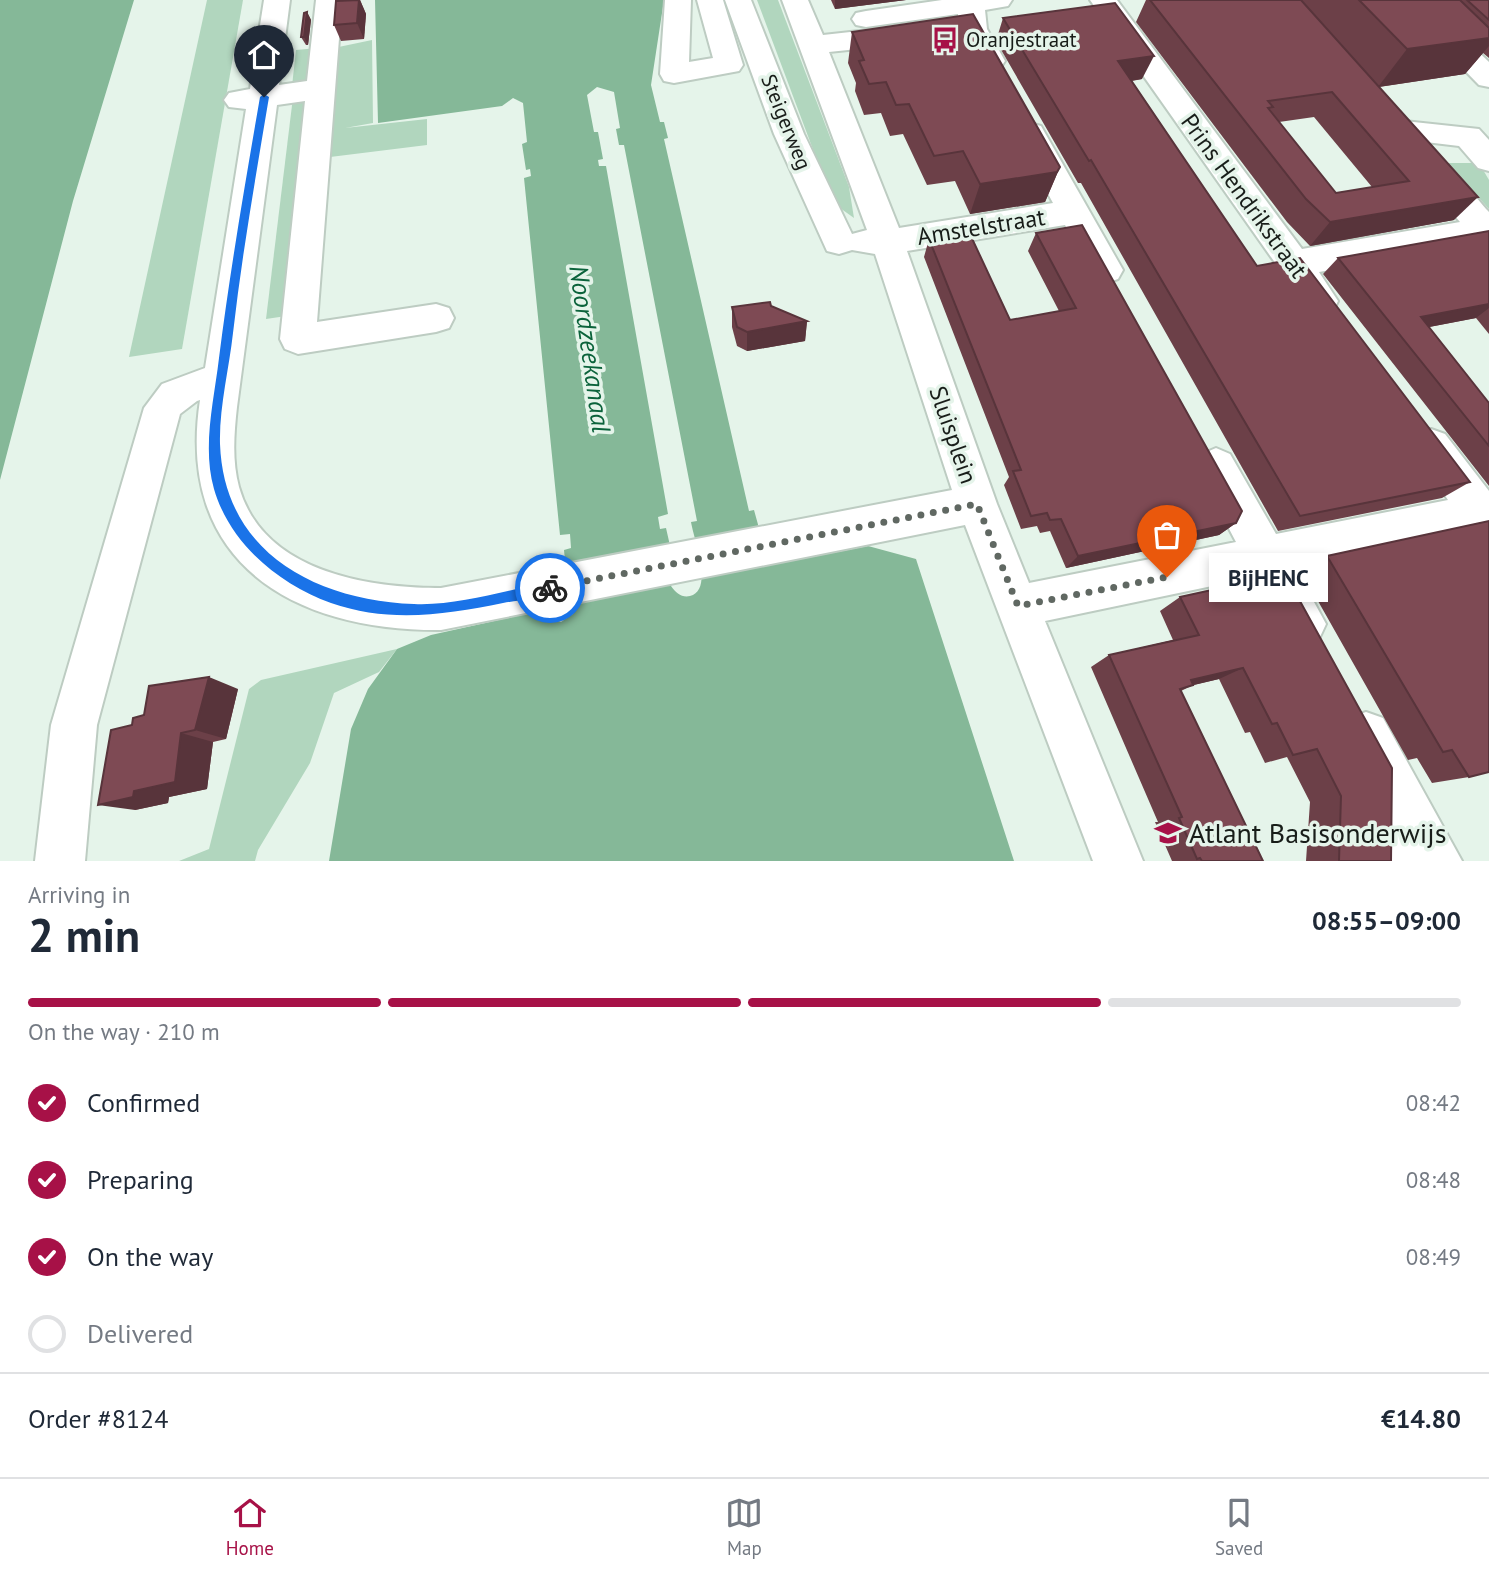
<!DOCTYPE html>
<meta charset="utf-8">
<style>
body{margin:0;font-family:"PT Sans",sans-serif;background:#f2f2f3;color:#1f2937;height:100vh;display:flex;flex-direction:column;font-size:26px;white-space:nowrap}
*{box-sizing:border-box;margin:0}
p{font-size:23px;color:#747a83}
.icon{flex:none;width:38px;height:38px;fill:none;stroke:currentColor;stroke-width:2;stroke-linecap:round;stroke-linejoin:round}
.map{position:relative;height:861px;overflow:hidden}
.details{display:flex;flex-direction:column;background:#fff;flex:1}
.details>*{flex:none}
.pin{position:absolute;display:grid;place-items:center;width:60px;height:60px;color:#fff;margin:-72px -30px;border-radius:50% 50% 50% 0;rotate:-45deg;box-shadow:0 0 7px #0007}
.pin .icon{rotate:45deg}
.courier{position:absolute;display:grid;place-items:center;width:70px;height:70px;margin:-35px;border:5px solid #1a73e8;border-radius:50%;background:#fff;color:#222;box-shadow:0 2px 9px #0007}
.bubble{position:absolute;height:49px;border-radius:0px;background:#fff;box-shadow:0 4px 10px #0003;font-size:23px;font-weight:700;line-height:49px;text-align:center}
.summary em{font-style:normal;font-weight:700}
.summary div{display:flex;flex-direction:column-reverse}
.summary{display:flex;align-items:center;justify-content:space-between;height:119px;padding:0 28px}
h1{font-size:46px;font-weight:700;line-height:52px}
.bar{display:grid;grid-template-columns:repeat(4,1fr);gap:10px 7px;align-content:center;height:84px;padding:0 28px}
.bar i{height:9px;border-radius:5px;background:#e0e1e3}
.bar .active{background:#a71147}
.bar p{grid-column:span 4}
.line{display:flex;align-items:center;gap:18px;padding:0 28px;border-top:2px solid #e0e1e3}
.line div{flex:1}
ol{padding:0 28px;list-style:none}
li{display:flex;align-items:center;gap:21px;height:77px}
li p{margin-inline-start:auto}
li .icon{padding:7px;border-radius:50%;background:#a71147;color:#fff;stroke-width:4}
li:last-child{color:#747a83}
li i{width:38px;height:38px;border:4px solid #e0e1e3;border-radius:50%}
.dock{display:flex;justify-content:space-around;align-items:center;height:98px;border-top:2px solid #e0e1e3;background:#fff;font-size:19px;color:#747a83}
.dock a{display:grid;justify-items:center;gap:4px}
.dock .active{color:#a71147}
.map>svg:first-child{display:block}
</style>
<div class="map">
<svg width="1489" height="861" viewBox="0 0 1489 861">
<rect width="100%" height="100%" fill="#e5f4ea"/>
<!-- green -->
<g fill="#b1d6be">
<path d="M207,0H243L182,349L129,357Z"/>
<path d="M757,0H778L849,187L854,218L833,203Z"/>
<path d="M372,40L373,123L345,128L427,119V145L322,158L329,49Z"/>
<path d="M318,48L314,83L292,86L296,50Z"/>
<path d="M293,97L313,99L293,315L266,319Z"/>
<path d="M1448,163H1479L1489,180V209Z"/>
<path d="M397,649L379,672L334,693L310,763L258,850L255,861H179L209,849L249,689L261,680Z"/>
</g>
<!-- water -->
<g fill="#85b898" fill-rule="evenodd">
<path d="M0,0H134L73,201L0,480Z"/>
<path d="M375,0H664L651,85L660,122H664L668,138L664,139L749,511L754,510L762,539L755,541L761,567L868,546L916,559L1014,861H329L351,729L368,689L397,649L431,635L539,611L542,617L561,622L573,614L576,608L573,609L568,593L564,550L571,548L570,534L560,535L524,178L531,176L530,169L526,170L522,144L527,142L523,103L513,98L502,106L378,123ZM597,87L614,92L620,128L616,129L619,145H624L697,521L691,522C694,540 714,590 690,596C682,598 676,593 671,586L676,572L666,528L660,529L658,517L668,514L606,166H599L598,160L603,159L598,132H594L587,95Z"/>
</g>
<g fill="none" stroke-linecap="round" stroke-linejoin="round">
<!-- minor casing -->
<g stroke="#bdccc2" stroke-width="4">
<g id="minor">
<path d="M264,0H290L279,85L307,81L316,0H342L317,322L436,304L449,308L454,318L449,328L436,332L298,354L285,349L280,339L305,101L277,105L237,407C234,434 232,461 239,487C263,572 368,588 441,588L952,490L875,254L852,250L839,254L827,251L774,134L725,0H751L804,134L852,234L867,230L782,0H808L823,35L905,26L915,29L919,35L915,41L905,44L829,52L899,228L1053,203L1015,133L1019,126L1030,123L1041,126L1123,270L1118,279L1106,283L1094,279L1065,225L907,251L997,504L1029,583L1236,542L1196,466L1202,454L1216,448L1230,454L1276,534L1448,500L1412,446L1417,434L1431,429L1445,434L1489,491V542L1471,532L1296,569L1326,624L1319,639L1304,646L1289,639L1255,577L1045,621L1143,861H1093L965,525L441,630C295,631 175,564 200,400L197,401L180,414L97,725L85,861H35L51,725L144,408L162,384L205,368L246,109L229,107L224,100L229,93L250,89Z"/>
<path d="M665,0H691L689,62L713,58L697,0H723L743,65L739,71L674,83L664,81L660,74Z"/>
<path d="M942,0H1012L1008,6L985,10L987,29L1005,61L1001,67L991,70L981,67L959,29L958,14L866,27L856,25L852,19L856,13L866,11Z"/>
<path d="M1090,0H1117L1302,249L1460,222L1415,170L1420,162C1448,154 1471,193 1489,212V245L1482,243L1319,272L1338,301L1333,311L1321,315L1309,311Z"/>
<path d="M1396,0H1424L1489,62V87L1479,85Z"/>
<path d="M1395,120L1479,129L1489,140V171L1478,168L1459,146L1384,137L1380,130L1384,123Z"/>
<path d="M1366,712L1383,718L1462,861H1367L1374,797L1343,735L1349,718Z"/>
</g>
</g>
<!-- minor -->
<use href="#minor" fill="#fff" fill-rule="evenodd"/>
</g>
<!-- wall -->
<g fill="#6c4048" fill-rule="evenodd">
<path d="M340,0H360L366,14L364,39L341,41L334,25Z"/>
<path d="M831,0H906L835,9Z"/>
<path d="M1146,0H1489V58L1483,53L1465,74L1379,87L1454,220L1310,246L1287,222L1136,22ZM1314,117L1372,187L1336,193L1279,122Z"/>
<path d="M307,12L311,20L308,45H306L301,37Z"/>
<path d="M1003,18L1142,79L1132,81L1257,266L1470,482L1442,498L1278,531L1081,183H1078L996,41Z"/>
<path d="M852,32L1060,167L1045,202L970,214L955,181L927,185L903,134L890,136L881,113L864,115L855,91L856,83L848,63Z"/>
<path d="M1489,231V334L1476,318L1429,327L1489,403V486L1323,274L1338,258Z"/>
<path d="M1036,233L1236,523L1219,535L1066,568L1050,531L1040,533L1037,526L1021,529L1004,485L1009,477L924,257L929,239L1010,320L1059,311L1028,251Z"/>
<path d="M771,306L807,321L805,341L747,351L737,346L732,327V307Z"/>
<path d="M1327,556L1469,777L1432,783L1417,758L1408,760L1301,571Z"/>
<path d="M1275,576L1391,861H1306L1310,802L1287,757L1265,763L1250,732L1245,733L1219,679L1193,685L1181,691L1263,861H1172L1155,822H1158L1091,667L1109,655L1173,640L1160,611L1180,597Z"/>
<path d="M238,689L226,739L213,742L207,789L169,797L168,803L135,810L132,725L144,715Z"/>
</g>
<!-- shaded-wall -->
<g fill="#58343b">
<path d="M359,0H360L366,14L364,39L357,23Z"/>
<path d="M835,0H906L835,9Z"/>
<path d="M307,12L311,20L308,45L304,37Z"/>
<path d="M1489,38V46L1465,74L1378,87L1407,49Z"/>
<path d="M1154,56L1142,79L1108,84L1118,61Z"/>
<path d="M1060,167L1045,202L970,214L980,184Z"/>
<path d="M1478,197L1454,220L1310,246L1330,222Z"/>
<path d="M1489,304V308L1476,318L1403,332L1421,317Z"/>
<path d="M807,321L805,341L747,351V332Z"/>
<path d="M1236,523L1219,535L1066,568L1078,556Z"/>
<path d="M1243,668L1219,679L1169,691L1191,680Z"/>
<path d="M209,677L238,689L226,739L195,730Z"/>
<path d="M181,733L213,742L207,789L169,797L168,803L135,810L98,805L134,791Z"/>
</g>
<!-- building -->
<g fill="#7e4a54" stroke="#58343b" stroke-width="2" fill-rule="evenodd">
<path d="M359,0L357,23L334,25L336,1Z"/>
<path d="M1150,0H1301L1478,197L1330,222L1306,199ZM1332,92L1409,181L1336,193L1268,108L1273,107L1268,101Z"/>
<path d="M1359,0H1460L1489,28V38L1407,49Z"/>
<path d="M1467,0H1489V20Z"/>
<path d="M1115,3L1154,56L1118,61L1257,266L1300,258L1470,482L1300,516L1091,160L1089,161L1003,18Z"/>
<path d="M307,12L304,37H301L304,13Z"/>
<path d="M973,14L1060,167L1057,172L980,184L963,151L934,156L909,104L896,105L886,82L869,84L859,61L864,60L852,32Z"/>
<path d="M1082,225L1242,511L1236,523L1078,556L1061,519L1050,520L1047,513L1031,516L1013,471L1021,470L929,239L969,232L1010,320L1076,308L1036,233Z"/>
<path d="M1489,231V304L1421,317L1489,403V446L1338,258Z"/>
<path d="M770,302L771,306L807,321L747,332L737,327L732,307Z"/>
<path d="M1489,521V772L1469,777L1452,750L1443,752L1327,556Z"/>
<path d="M1275,576L1290,583L1392,768L1391,861H1339L1341,796L1317,749L1293,755L1277,723L1272,724L1243,668L1191,680L1193,685L1180,689L1263,861H1202L1200,858L1197,859L1179,818L1182,817L1109,655L1199,635L1180,597Z"/>
<path d="M209,677L195,730L181,733L175,782L134,791L133,797L98,805L111,730L132,725L133,718L144,715L149,686Z"/>
</g>
<!-- route -->
<path fill="#1a73e8" d="M264,94L269,97C256,175 242,254 233,333C229,369 219,408 220,444C224,553 316,600 414,604C458,606 506,590 550,582L554,584V593C538,599 520,600 503,603C445,615 388,623 331,603C279,584 230,544 214,489C202,447 214,401 219,358C230,271 245,184 260,97Z"/>
<g fill="none" stroke-linecap="round" stroke-linejoin="round">
<!-- done -->
<path stroke="#606862" stroke-width="7" stroke-dasharray="0 12.6" d="M550,588L977,504L1018,606L1167,577"/>
</g>
<!-- icons -->
<defs>
<g id="bus-bare" transform="scale(2.1)"><path d="M-5-6H5V4H4V6H2V4H-2V6H-4V4H-5ZM-3.5-4V0h7V-4ZM-3.5 1.2v1.5H-2V1.2ZM2 1.2v1.5H3.5V1.2Z" fill="#a71147" stroke="#e5f4ea" stroke-width="2.5" paint-order="stroke"/></g>
<g id="school-bare" transform="scale(2.1)"><path d="M0-5L7-2L0 1L-7-2ZM-4 1L0 2.5L4 1V4Q0 6-4 4Z" fill="#a71147" stroke="#e5f4ea" stroke-width="2.5" paint-order="stroke"/></g>
</defs>
<g fill-rule="evenodd">
<use href="#bus-bare" x="945" y="40"/>
<use href="#school-bare" x="1168" y="833"/>
</g>
<g text-anchor="middle" stroke-width="7" stroke-linejoin="round" paint-order="stroke">
<!-- far-poi labels -->
<g font-size="21" fill="#181d19" stroke="#e5f4ea" text-anchor="start">
<text x="966" y="47">Oranjestraat</text>
</g>
<!-- far-street labels -->
<g font-size="21" fill="#181d19" stroke="#e5f4ea">
<text transform="translate(786 122) rotate(68)" y="7">Steigerweg</text>
</g>
<!-- street labels -->
<g font-size="24" fill="#181d19" stroke="#e5f4ea">
<text transform="translate(1244 196) rotate(54)" y="8">Prins Hendrikstraat</text>
<text transform="translate(981 227) rotate(-9)" y="8">Amstelstraat</text>
<text transform="translate(953 435) rotate(71)" y="8">Sluisplein</text>
</g>
<!-- water labels -->
<g font-size="26" font-style="italic" fill="#0b633b" stroke="#e5f4ea">
<text transform="translate(590 349) rotate(82)" y="9">Noordzeekanaal</text>
</g>
<!-- near-poi labels -->
<g font-size="28" fill="#181d19" stroke="#e5f4ea" text-anchor="start">
<text x="1189" y="843">Atlant Basisonderwijs</text>
</g>
</g>
</svg>
<div class="pin" style="left:1167px;top:577px;background:#ea580c"><svg class="icon" aria-label="bag" viewBox="0 0 24 24"><path d="M5 8h14l-1 12H6zM9 8a3 3 0 0 1 6 0"/></svg></div>
<div class="pin" style="left:264px;top:97px;background:#1f2937"><svg class="icon" aria-label="home" viewBox="0 0 24 24"><path d="M3 11l9-7 9 7M6 9v11h12V9"/></svg></div>
<div class="courier" style="left:550px;top:588px"><svg class="icon" aria-label="bike" viewBox="0 0 24 24"><circle cx="6" cy="16" r="4"/><circle cx="18" cy="16" r="4"/><path d="M6 16l4-8h5l3 8M10 8l3 8H6M13 5h3"/></svg></div>
<div class="bubble" style="left:1209px;top:553px;width:119px">BijHENC</div>
</div>
<section class="details">
<div class="summary"><div><h1>2 min</h1><p>Arriving in</p></div><em>08:55–09:00</em></div>
<div class="bar"><i class="active"></i><i class="active"></i><i class="active"></i><i></i><p>On the way · 210 m</p></div>
<ol>
<li><svg class="icon" aria-label="check" viewBox="0 0 24 24"><path d="M5 12l5 5 9-10"/></svg>Confirmed<p>08:42</p></li>
<li><svg class="icon" aria-label="check" viewBox="0 0 24 24"><path d="M5 12l5 5 9-10"/></svg>Preparing<p>08:48</p></li>
<li><svg class="icon" aria-label="check" viewBox="0 0 24 24"><path d="M5 12l5 5 9-10"/></svg>On the way<p>08:49</p></li>
<li><i></i>Delivered</li>
</ol>
<div class="line" style="height:91px"><div>Order #8124</div><b>€14.80</b></div>
</section>
<nav class="dock">
<a class="active"><svg class="icon" aria-label="home" viewBox="0 0 24 24"><path d="M3 11l9-7 9 7M6 9v11h12V9"/></svg>Home</a>
<a><svg class="icon" aria-label="map" viewBox="0 0 24 24"><path d="M3 6l6-2 6 2 6-2v14l-6 2-6-2-6 2zM9 4v14M15 6v14"/></svg>Map</a>
<a><svg class="icon" aria-label="saved" viewBox="0 0 24 24"><path d="M7 4h10v16l-5-4-5 4z"/></svg>Saved</a>
</nav>
